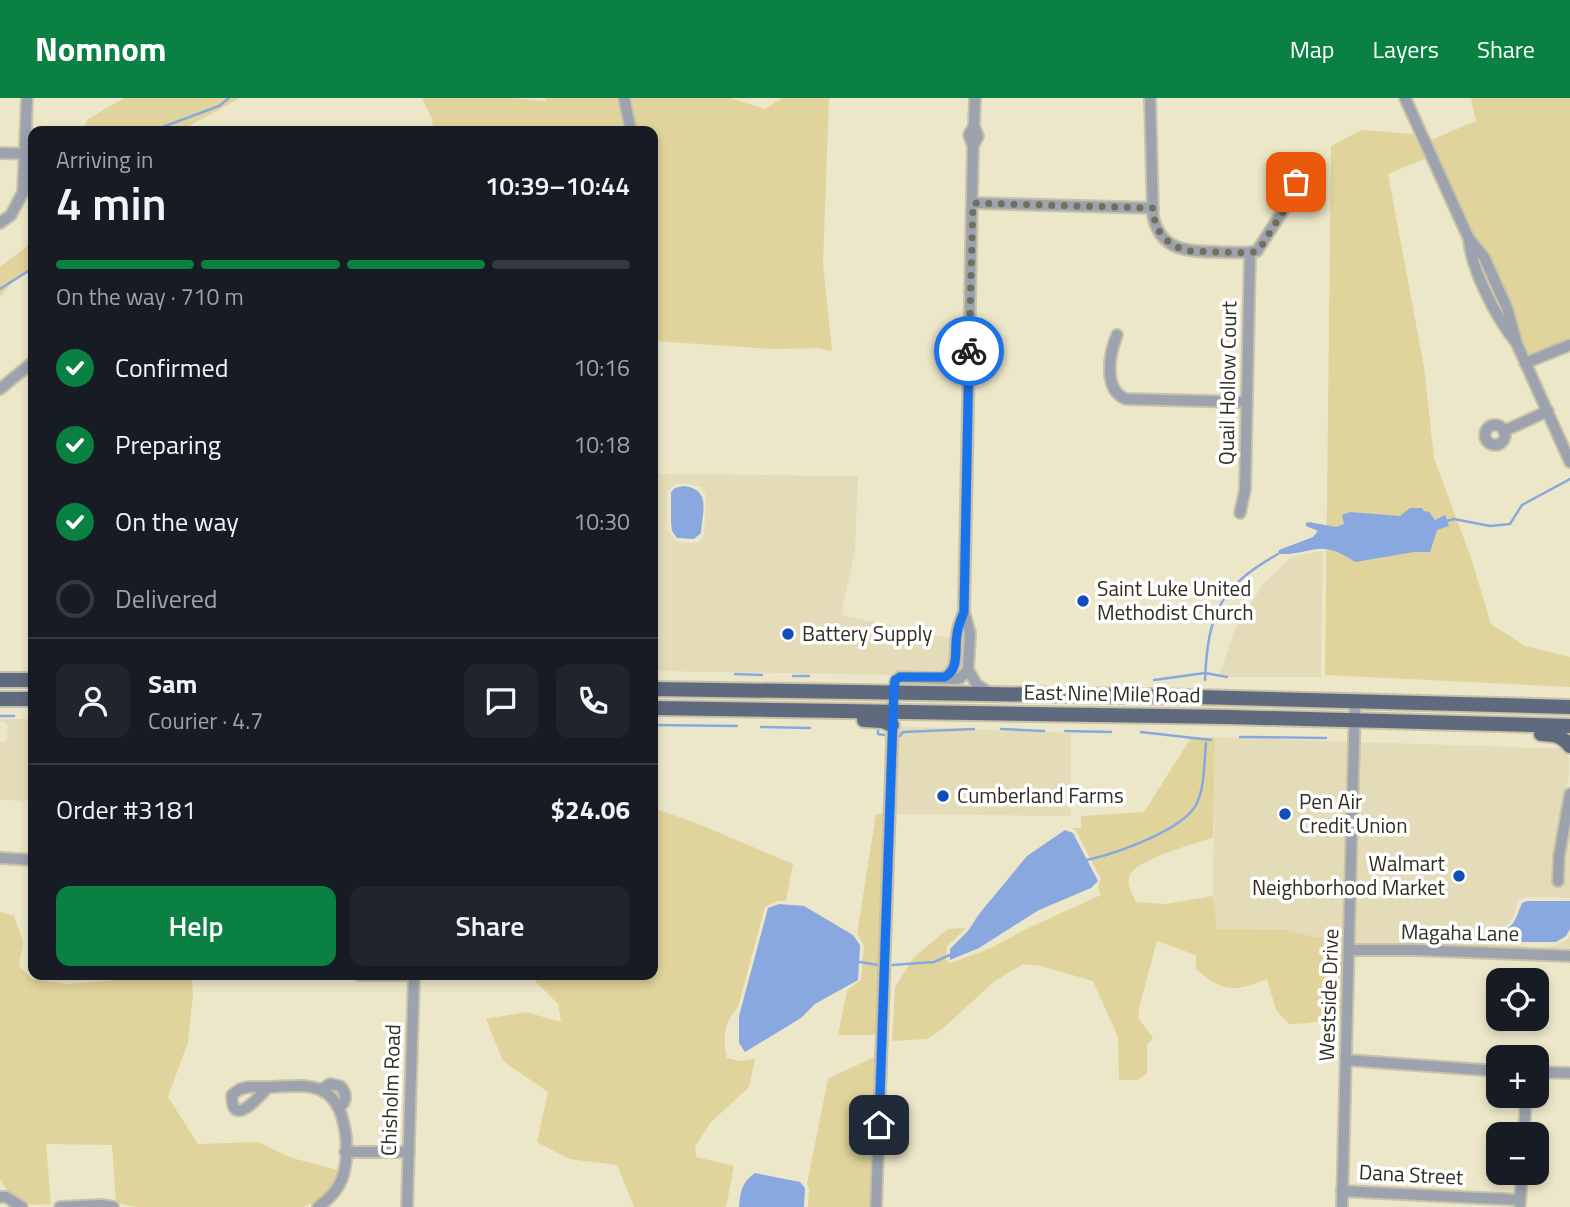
<!DOCTYPE html>
<meta charset="utf-8">
<style>
body{margin:0;font-family:"Titillium Web",sans-serif;background:#20242c;color:#f1f3f6;height:100vh;display:flex;flex-direction:column;font-size:26px;white-space:nowrap}
*{box-sizing:border-box;margin:0}
p{font-size:23px;color:#9ea1a6}
.icon{flex:none;width:38px;height:38px;fill:none;stroke:currentColor;stroke-width:2;stroke-linecap:round;stroke-linejoin:round}
.map{position:relative;flex:1;overflow:hidden}
.details{position:absolute;left:28px;top:28px;width:630px;height:854px;display:flex;flex-direction:column;background:#171b24;border-radius:14px;box-shadow:0 4px 10px #0003}
.details>*{flex:none}
.buttons{position:absolute;left:1486px;top:870px;display:grid;gap:14px}
.buttons a{display:grid;place-items:center;width:63px;height:63px;border-radius:14px;background:#171b24;box-shadow:0 4px 10px #0003;font-size:35px}
.pin{position:absolute;display:grid;place-items:center;width:60px;height:60px;color:#fff;margin:-30px;border-radius:14px;box-shadow:0 4px 10px #0006}
.courier{position:absolute;display:grid;place-items:center;width:70px;height:70px;margin:-35px;border:5px solid #1a73e8;border-radius:50%;background:#fff;color:#222;box-shadow:0 2px 9px #0007}
.headline em{font-style:normal;font-weight:600}
.headline div{display:flex;flex-direction:column-reverse}
.headline{display:flex;align-items:center;justify-content:space-between;height:119px;padding:0 28px}
h1{font-size:46px;font-weight:600;line-height:52px}
.bar{display:grid;grid-template-columns:repeat(4,1fr);gap:10px 7px;align-content:center;height:84px;padding:0 28px}
.bar i{height:9px;border-radius:5px;background:#363941}
.bar .on{background:#0b8043}
.bar p{grid-column:span 4}
.line{display:flex;align-items:center;gap:18px;padding:0 28px;border-top:2px solid #363941}
.line div{flex:1}
.round{display:grid;place-items:center;flex:none;width:74px;height:74px;border-radius:14px;background:#20242c}
ol{padding:0 28px;list-style:none}
li{display:flex;align-items:center;gap:21px;height:77px}
li p{margin-inline-start:auto}
li .icon{padding:7px;border-radius:50%;background:#0b8043;color:#fff;stroke-width:4}
li:last-child{color:#9ea1a6}
li i{width:38px;height:38px;border:4px solid #363941;border-radius:50%}
.cta{display:flex;gap:14px;margin-top:auto;padding:14px 28px}
.cta a{flex:1;height:80px;border-radius:14px;background:#0b8043;color:#fff;font-size:28px;font-weight:600;line-height:80px;text-align:center}
.cta a+a{background:#20242c;color:#f1f3f6}
header{display:flex;align-items:center;gap:42px;box-sizing:border-box;height:98px;padding:0 35px;background:#0b8043;color:#fff}
header strong{font-size:33px}
nav{display:flex;gap:38px;margin-inline-start:auto;font-size:24px}
.map>svg:first-child{display:block}
</style>
<header>
<strong>Nomnom</strong>
<nav><a>Map</a><a>Layers</a><a>Share</a></nav>
</header>
<div class="map">
<svg width="1570" height="1109" viewBox="0 0 1570 1109">
<rect width="100%" height="100%" fill="#ede7c9"/>
<!-- built -->
<g fill="#e4dcb8" fill-rule="evenodd">
<path d="M653,376L858,378L855,453L841,517L952,541L951,567L944,574H900L896,577L653,573ZM684,385L702,389L706,398L704,436L700,443L695,445L677,444L669,434L667,425L668,393L675,386Z"/>
<path d="M1323,453L1321,577L1323,579H1219L1234,533L1263,486L1291,459Z"/>
<path d="M0,621H33V703L0,702V644H4L7,641L8,628L4,623H0Z"/>
<path d="M896,628L1071,635V718L894,716Z"/>
<path d="M1215,639L1351,644L1346,840L1315,839L1288,832L1216,831L1213,798Z"/>
<path d="M1359,644L1569,651V677L1555,757L1554,787H1562V758L1570,719V800L1527,799L1518,802L1514,818L1507,827L1495,833L1493,838L1496,843L1508,842L1520,848L1549,849L1564,844L1570,838V853L1354,848Z"/>
</g>
<!-- green -->
<g fill="#e0d39b">
<path d="M124,0H240L180,33H82L88,21Z"/>
<path d="M422,0H511L546,3V0H620L627,33H433L432,21Z"/>
<path d="M628,0H731L765,11L782,0H829L823,166L832,253L818,250L773,251L653,243V33H635Z"/>
<path d="M1471,0H1570V241L1529,256L1506,202L1436,56L1388,76L1424,269L1434,360L1471,460L1491,526L1525,548L1570,559V589L1325,577L1331,48L1361,32L1413,36L1419,47L1476,23Z"/>
<path d="M33,144V173L16,180L0,198V169Z"/>
<path d="M1215,639L1213,740C1195,745 1143,760 1132,774C1124,783 1132,795 1136,804L1166,806L1213,798L1217,831L1288,832L1315,839L1346,840L1342,916C1325,923 1309,926 1289,926L1276,912L1267,881C1234,894 1223,895 1196,871V857L1157,843L1140,906L1138,920L1153,940L1147,947V975L1138,982H1119L1118,939L1093,883L1041,868L1023,866L995,883L941,932L927,941L892,943L895,889L914,859L948,831L966,830L947,848L946,862L951,865L991,850L1026,831L1101,797L1098,789L1101,781L1076,733L1071,730H1081V718L1144,714L1191,640Z"/>
<path d="M653,710L696,725L793,766L786,803H777L765,809L738,909C724,924 722,941 727,960L740,963L755,961L749,989L710,1025L695,1049L696,1059L734,1068L726,1109H634L617,1067L569,1061L537,1044L548,994L503,963L486,921L526,914L561,924L558,906L529,877H653Z"/>
<path d="M876,716H886L878,937H838L847,892L861,882L864,848L857,836Z"/>
<path d="M0,814L14,818L23,843L19,868L32,881L67,886L109,883L129,877H192L193,897L188,944L168,999L198,1046L258,1044L292,1060L338,1072C333,1093 322,1103 302,1109H136L116,1105L112,1047L46,1046L51,1106C25,1109 12,1104 0,1081Z"/>
<path d="M878,957L872,1109H808L809,1090L807,1086L828,981Z"/>
</g>
<!-- water -->
<g fill="#89a8df">
<path d="M684,388C712,392 702,413 701,435L694,441L677,440L672,433L671,424V394L675,390Z"/>
<path d="M1410,410H1422L1424,413L1429,414L1435,422L1445,417L1449,428L1437,432L1430,454H1414L1355,464C1319,439 1314,457 1278,456L1279,452L1313,439L1318,433L1306,428V425L1309,424L1336,429L1344,426L1342,417L1350,414L1400,418Z"/>
<path d="M1065,732L1073,735L1098,783L1091,790L1039,812L979,850L950,862V851L968,833L979,816L1027,758Z"/>
<path d="M1527,803H1570V831L1566,838L1556,844H1521L1509,838L1496,839V837C1516,827 1514,824 1522,805Z"/>
<path d="M779,806L804,808L853,837L860,847L858,882L815,906L801,920L745,954L739,945V918L768,810Z"/>
<path d="M755,1075L800,1084L805,1090L804,1109H739C740,1094 742,1084 755,1075Z"/>
</g>
<g fill="none" stroke-linecap="round" stroke-linejoin="round">
<!-- stream -->
<g stroke="#89a8df" stroke-width="2.5">
<path d="M152,33L219,8L229,0"/>
<path d="M0,191L33,170"/>
<path d="M1447,423L1454,421L1490,428L1510,426L1522,407L1570,381"/>
<path d="M735,576L762,577"/>
<path d="M793,578H809"/>
<path d="M1154,582L1205,575L1227,579"/>
<path d="M1205,582C1208,516 1219,489 1278,456"/>
<path d="M0,618H14"/>
<path d="M653,627L737,628"/>
<path d="M761,629L810,630"/>
<path d="M1001,631L1044,633"/>
<path d="M878,633V636L884,637"/>
<path d="M1065,633L1111,634"/>
<path d="M1141,634L1211,642"/>
<path d="M900,638L903,634L974,631"/>
<path d="M1240,639L1326,640"/>
<path d="M1087,762C1114,756 1185,732 1197,705C1205,687 1204,665 1206,645"/>
<path d="M860,864L878,867"/>
<path d="M892,867L934,864L950,857"/>
</g>
<!-- minor casing -->
<g stroke="#c7c2a8" stroke-width="14">
<g id="minor">
<path d="M624,0L631,33"/>
<path d="M1150,0L1153,118C1161,154 1188,153 1219,154C1231,154 1245,156 1257,153L1299,88"/>
<path d="M1405,0L1469,141L1484,159L1507,210L1517,246L1570,364"/>
<path d="M974,28L969,37L973,48L978,38L974,28L975,0"/>
<path d="M0,55L32,56"/>
<circle cx="1306" cy="77" r="12"/>
<path d="M973,105L1153,110"/>
<path d="M0,125L11,117L23,94L27,0"/>
<path d="M1469,141C1471,171 1496,219 1515,243"/>
<path d="M1117,237C1109,256 1103,292 1126,301L1247,304"/>
<path d="M1525,265L1570,247"/>
<path d="M0,291L33,264"/>
<circle cx="1495" cy="337" r="10"/>
<path d="M1504,333L1548,313"/>
<path d="M1240,415L1245,392L1250,155"/>
<path d="M968,572L977,587L990,595"/>
<path d="M945,579C960,570 954,552 957,536C958,529 961,521 964,514"/>
<path d="M0,760L33,762"/>
<path d="M1558,783L1559,758L1570,696"/>
<path d="M1350,852H1415L1570,858"/>
<path d="M359,877H414"/>
<path d="M1346,962L1498,973"/>
<path d="M1536,974L1570,975"/>
<path d="M249,989H268C260,998 231,1032 232,997L240,991Z"/>
<path d="M268,989C284,989 305,985 321,992C348,1004 351,1057 342,1081C337,1093 328,1102 318,1109"/>
<path d="M321,992L330,986L340,988C347,995 347,1003 339,1010"/>
<path d="M1524,1036L1526,998"/>
<path d="M345,1054H409"/>
<path d="M1342,1093L1520,1102"/>
<path d="M0,1099H6L22,1109"/>
<path d="M1520,1106L1522,1074"/>
<path d="M60,1109L101,1107L113,1109"/>
<path d="M407,1109L414,877"/>
<path d="M876,1109L894,589L896,582L900,579L955,581L960,580L968,572L970,535L964,514L973,48"/>
<path d="M1342,1109L1355,603"/>
</g>
</g>
<!-- major casing -->
<g stroke="#c7c2a8" stroke-width="18">
<g id="major">
<path d="M0,582H33"/>
<path d="M653,591L1196,599L1570,609"/>
<path d="M0,601H33"/>
<path d="M653,610L1228,619L1570,628"/>
<path d="M864,622L883,623L892,627"/>
<path d="M1541,636C1555,637 1561,637 1570,648"/>
</g>
</g>
<!-- minor -->
<use href="#minor" stroke="#9ca3ae" stroke-width="10"/>
<!-- major -->
<use href="#major" stroke="#5f6a7e" stroke-width="14"/>
</g>
<g fill="none" stroke-linecap="round" stroke-linejoin="round">
<!-- done -->
<path stroke="#736f5d" stroke-width="7" stroke-dasharray="0 12.6" d="M969,253L973,105L1153,110C1154,133 1166,147 1188,153L1250,155L1257,153L1262,147L1299,88L1296,84"/>
<!-- route -->
<path stroke="#1a73e8" stroke-width="9" d="M879,1027L894,589L895,582L900,579H945C960,570 954,552 957,536C958,529 961,521 964,514L969,253"/>
</g>
<!-- markers -->
<g fill="#124eb9" stroke="#fff" stroke-width="2.5">
<circle cx="1083" cy="503" r="7"/>
<circle cx="788" cy="536" r="7"/>
<circle cx="943" cy="698" r="7"/>
<circle cx="1285" cy="716" r="7"/>
<circle cx="1459" cy="778" r="7"/>
</g>
<g text-anchor="middle" stroke-width="7" stroke-linejoin="round" paint-order="stroke">
<!-- street labels -->
<g font-size="21" fill="#312f23" stroke="#fff">
<text transform="translate(1228 285) rotate(-89)" y="7">Quail Hollow Court</text>
<text transform="translate(1112 596) rotate(1)" y="7">East Nine Mile Road</text>
<text transform="translate(1460 835) rotate(1)" y="7">Magaha Lane</text>
<text transform="translate(1329 897) rotate(-88)" y="7">Westside Drive</text>
<text transform="translate(391 992) rotate(-88)" y="7">Chisholm Road</text>
<text transform="translate(1411 1077) rotate(3)" y="7">Dana Street</text>
</g>
<!-- poi labels -->
<g font-size="21" fill="#312f23" stroke="#fff" text-anchor="start">
<text x="1097" y="498">Saint Luke United<tspan x="1097" dy="24">Methodist Church</tspan></text>
<text x="802" y="543">Battery Supply</text>
<text x="957" y="705">Cumberland Farms</text>
<text x="1299" y="711">Pen Air<tspan x="1299" dy="24">Credit Union</tspan></text>
<text x="1445" y="773" text-anchor="end">Walmart<tspan x="1445" dy="24">Neighborhood Market</tspan></text>
</g>
</g>
</svg>
<div class="buttons">
<a><svg class="icon" aria-label="locate" viewBox="0 0 24 24"><circle cx="12" cy="12" r="6"/><path d="M12 2v4M12 18v4M2 12h4M18 12h4"/></svg></a>
<a>+</a>
<a>−</a>
</div>
<div class="pin" style="left:1296px;top:84px;background:#ea580c"><svg class="icon" aria-label="bag" viewBox="0 0 24 24"><path d="M5 8h14l-1 12H6zM9 8a3 3 0 0 1 6 0"/></svg></div>
<div class="pin" style="left:879px;top:1027px;background:#1f2937"><svg class="icon" aria-label="home" viewBox="0 0 24 24"><path d="M3 11l9-7 9 7M6 9v11h12V9"/></svg></div>
<div class="courier" style="left:969px;top:253px"><svg class="icon" aria-label="bike" viewBox="0 0 24 24"><circle cx="6" cy="16" r="4"/><circle cx="18" cy="16" r="4"/><path d="M6 16l4-8h5l3 8M10 8l3 8H6M13 5h3"/></svg></div>
<section class="details">
<div class="headline"><div><h1>4 min</h1><p>Arriving in</p></div><em>10:39–10:44</em></div>
<div class="bar"><i class="on"></i><i class="on"></i><i class="on"></i><i></i><p>On the way · 710 m</p></div>
<ol>
<li><svg class="icon" aria-label="check" viewBox="0 0 24 24"><path d="M5 12l5 5 9-10"/></svg>Confirmed<p>10:16</p></li>
<li><svg class="icon" aria-label="check" viewBox="0 0 24 24"><path d="M5 12l5 5 9-10"/></svg>Preparing<p>10:18</p></li>
<li><svg class="icon" aria-label="check" viewBox="0 0 24 24"><path d="M5 12l5 5 9-10"/></svg>On the way<p>10:30</p></li>
<li><i></i>Delivered</li>
</ol>
<div class="line" style="height:126px"><a class="round"><svg class="icon" aria-label="person" viewBox="0 0 24 24"><circle cx="12" cy="8" r="4"/><path d="M4 21q1-7 8-7t8 7"/></svg></a><div><b>Sam</b><p>Courier · 4.7</p></div><a class="round"><svg class="icon" aria-label="chat" viewBox="0 0 24 24"><path d="M4 5h16v11H9l-5 4z"/></svg></a><a class="round"><svg class="icon" aria-label="phone" viewBox="0 0 24 24"><path d="M5 4h4l2 5-3 2q2 4 5 5l2-3 5 2v4C11 20 4 13 5 4z"/></svg></a></div>
<div class="line" style="height:91px"><div>Order #3181</div><b>$24.06</b></div>
<div class="cta"><a>Help</a><a>Share</a></div>
</section>
</div>
